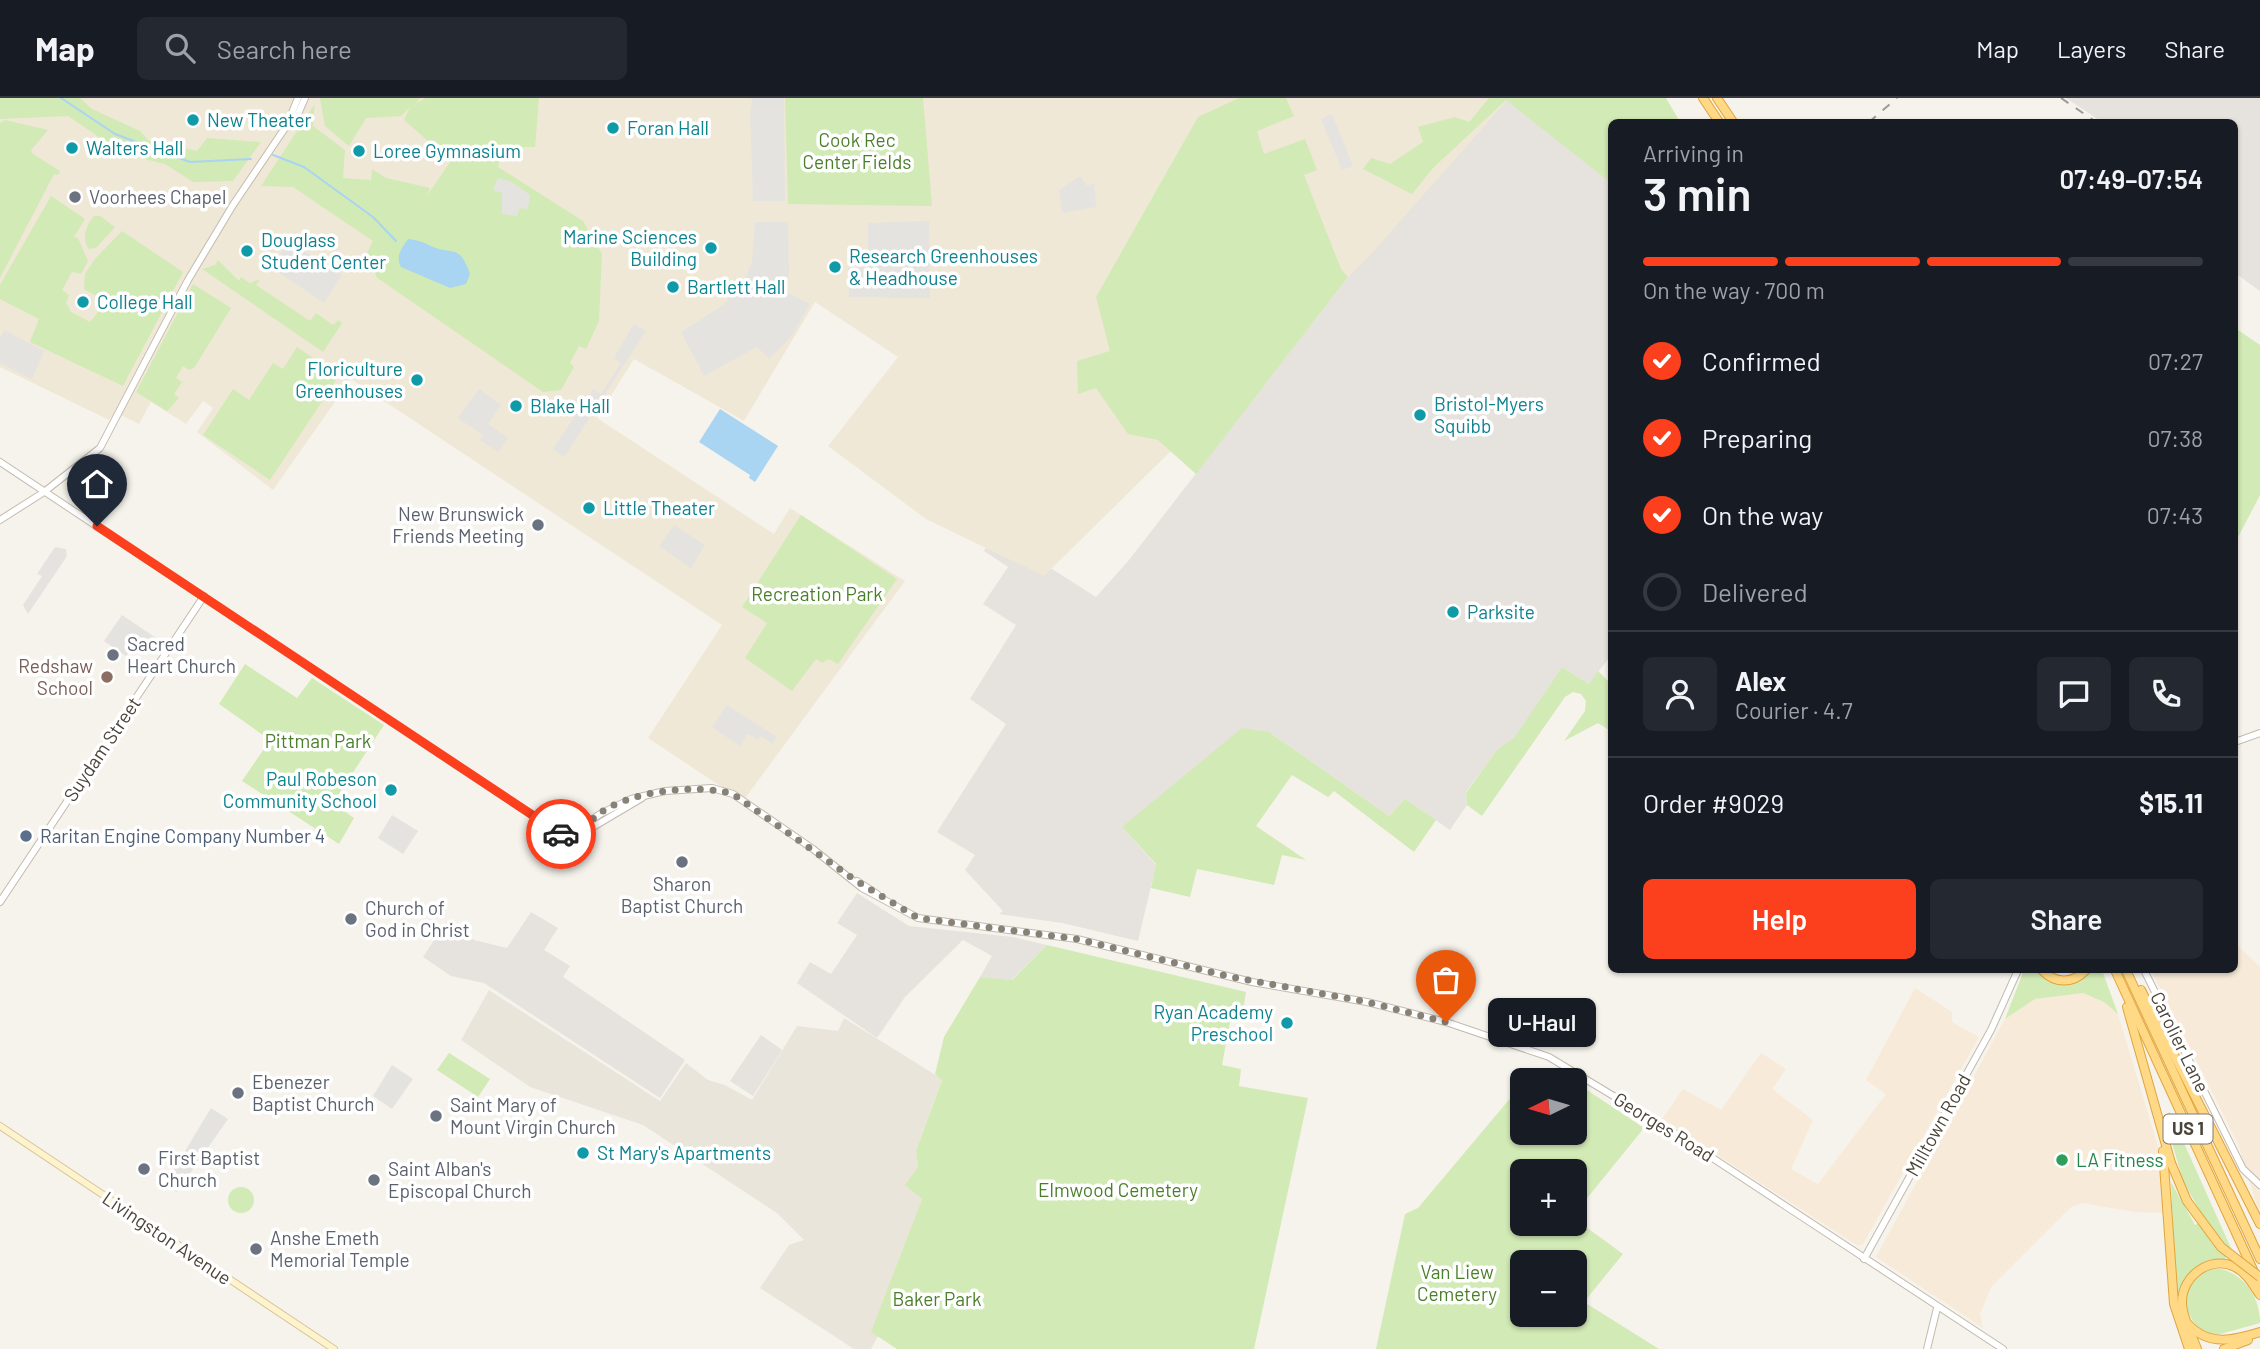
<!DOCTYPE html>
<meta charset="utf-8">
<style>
body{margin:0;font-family:Barlow,sans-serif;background:#242831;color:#f1f3f6;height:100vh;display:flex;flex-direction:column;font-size:26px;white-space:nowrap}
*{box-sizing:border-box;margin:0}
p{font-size:23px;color:#9ea1a6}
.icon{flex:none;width:38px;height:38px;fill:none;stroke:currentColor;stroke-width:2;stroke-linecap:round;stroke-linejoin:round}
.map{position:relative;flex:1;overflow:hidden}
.side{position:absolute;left:1608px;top:21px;width:630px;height:854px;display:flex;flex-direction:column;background:#171b24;border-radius:10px;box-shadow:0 2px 5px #0004}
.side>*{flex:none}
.needle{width:46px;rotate:265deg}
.buttons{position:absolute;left:1510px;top:970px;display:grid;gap:14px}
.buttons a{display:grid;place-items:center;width:77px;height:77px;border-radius:10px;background:#171b24;box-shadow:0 2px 5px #0004;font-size:35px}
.pin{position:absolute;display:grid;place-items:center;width:60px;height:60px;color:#fff;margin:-72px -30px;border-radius:50% 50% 50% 0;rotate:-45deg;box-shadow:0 0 7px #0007}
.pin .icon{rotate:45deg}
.courier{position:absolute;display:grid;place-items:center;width:70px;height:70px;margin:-35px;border:5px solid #fc3f1d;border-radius:50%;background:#fff;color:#222;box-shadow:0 2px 9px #0007}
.bubble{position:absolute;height:49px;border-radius:10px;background:#171b24;box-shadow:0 2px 5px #0004;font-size:23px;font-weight:600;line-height:49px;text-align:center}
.summary em{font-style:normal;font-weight:600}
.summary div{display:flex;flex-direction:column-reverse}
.summary{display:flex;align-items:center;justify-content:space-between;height:119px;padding:0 35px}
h1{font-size:46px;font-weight:600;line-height:52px}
.bar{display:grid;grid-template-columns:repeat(4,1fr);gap:10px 7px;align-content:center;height:84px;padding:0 35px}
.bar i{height:9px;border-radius:5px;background:#363941}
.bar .on{background:#fc3f1d}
.bar p{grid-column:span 4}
.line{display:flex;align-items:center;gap:18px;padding:0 35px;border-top:2px solid #363941}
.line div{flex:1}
.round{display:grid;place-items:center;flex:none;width:74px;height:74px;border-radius:10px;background:#242831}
ol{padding:0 35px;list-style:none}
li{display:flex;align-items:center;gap:21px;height:77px}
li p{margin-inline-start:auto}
li .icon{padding:7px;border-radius:50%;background:#fc3f1d;color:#fff;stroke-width:4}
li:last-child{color:#9ea1a6}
li i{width:38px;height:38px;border:4px solid #363941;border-radius:50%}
.button{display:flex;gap:14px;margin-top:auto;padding:14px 35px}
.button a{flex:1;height:80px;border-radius:10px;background:#fc3f1d;color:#fff;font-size:28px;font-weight:600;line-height:80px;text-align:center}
.button a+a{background:#242831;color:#f1f3f6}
header{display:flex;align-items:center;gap:42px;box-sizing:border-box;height:98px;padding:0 35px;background:#171b24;border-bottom:2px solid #363941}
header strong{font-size:33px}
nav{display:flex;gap:38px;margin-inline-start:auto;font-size:24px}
.search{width:490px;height:63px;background:#242831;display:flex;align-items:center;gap:18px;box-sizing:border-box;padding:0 24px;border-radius:10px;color:#9ea1a6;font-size:26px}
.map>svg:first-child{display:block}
</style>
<header>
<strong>Map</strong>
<div class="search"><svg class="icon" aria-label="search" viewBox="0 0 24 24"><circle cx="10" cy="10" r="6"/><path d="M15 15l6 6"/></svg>Search here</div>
<nav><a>Map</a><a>Layers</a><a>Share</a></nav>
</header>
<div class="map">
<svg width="2260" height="1251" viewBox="0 0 2260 1251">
<rect width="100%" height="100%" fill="#f6f3ec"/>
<!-- residential -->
<path fill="#eae5da" d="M489,892L660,1003L686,965L708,982L725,987L752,1002L797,928L838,933L844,920L942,981L916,1053L922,1101L872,1233L878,1238L871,1251H854L760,1190L789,1147L804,1142L777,1115L643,1027L530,989L461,942Z"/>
<!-- commercial -->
<g fill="#f7ead8">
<path d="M2235,845L2260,869V1117L2238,1046L2151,872H2235Z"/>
<path d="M1915,890L1952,914V924L1979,939L1863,1146L1858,1148L1662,1021L1683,991L1721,1012L1761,955L1786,971L1772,991L1813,1022L1791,1071L1818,1086L1886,996L1866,982Z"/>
<path d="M2083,895L2104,904L2118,916L2160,1055L2163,1115L2135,1114L2082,1105L2071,1109L1991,1189L1980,1216L1983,1230L1876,1159L2005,921L2035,901Z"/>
</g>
<!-- industrial -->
<g fill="#e6e2dd">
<path d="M2066,0H2260V193L2235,175V24H2102Z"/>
<path d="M1506,1L1612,86V556L1589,586L1562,569L1515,640L1496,653L1466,694L1467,707L1450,732L1405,701L1389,718L1269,634L1122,729L1156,767L1138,843L1062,825L999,816L1003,813L965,772L975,757L937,734L1006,626L970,601L1016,527L983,506L1008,469L984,453L994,434L1096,499L1129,462L1348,179Z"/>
<path d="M857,795L909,828L1013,839L1047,847L1011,882L980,879L992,858L963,842L905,899L877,940L797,885L810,864L831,876L857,837L837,825Z"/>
<path d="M531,814L558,830L544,852L570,868L563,879L685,962L660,1000L484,885L451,878L423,859L446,824L474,842L507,850Z"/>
<path d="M761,937L782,952L753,998L730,983Z"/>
</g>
<!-- education -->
<path fill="#efe8d6" d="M0,0H1509L1373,154L1044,478L926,421L828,348L898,259L815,204L744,323L634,261L597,320L774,436L790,410L905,483L743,703L648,640L722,527L351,281L273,392L197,334L213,310L203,303L186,326L151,304L139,326L115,314L109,322L0,269Z"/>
<!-- green -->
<g fill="#d2eab5" fill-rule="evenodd">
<path d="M0,0H80L92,11L140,33L148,42L197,53L207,40L261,44L233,83L193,84L165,66L124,56L68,18L0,21Z"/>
<path d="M315,0L313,28L345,52L343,80L371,82L372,71L386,80L430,90L426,99L451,63L404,22L410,9L401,18L366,20L349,48L325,28L320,0H420L416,5L426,0H539L535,49H503L498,69L583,123L602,156L599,223L586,251L579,248L570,265L574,269L561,292L543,294L376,179L375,174L361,167L373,143L293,89L261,88L314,7Z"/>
<path d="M785,0H923L932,108L788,106Z"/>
<path d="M1239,0H1286L1294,18L1257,33L1264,56L1305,41L1317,72L1304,77L1341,171L1348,179L1196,376L1158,342L1128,336L1096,290L1078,296L1077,263L1110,253L1096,199L1198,19Z"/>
<path d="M1489,0H1666L1680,24H1612V86L1506,2L1433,70L1412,96L1363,71L1371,60L1390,66L1423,44L1418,29L1455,19L1469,24Z"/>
<path d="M5,22L48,32L31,52L33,56L60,73L58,77L54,76L0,180V25Z"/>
<path d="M51,98L85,121L74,139L78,140L88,163L81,176L72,174L62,192L69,197L66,205L71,214L90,224L99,213L100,200L84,191L85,176L95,161L122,133L183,174L123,288L30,244L39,221L0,201V187Z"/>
<path d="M94,118H100L115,129L96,150L89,151C81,140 86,128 94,118Z"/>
<path d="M218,162L239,183L241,179L250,185L260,181L256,187L310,223L316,215L333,227L338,222L342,225L323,254L202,171L215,167Z"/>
<path d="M193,186L231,210L194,270L189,272L183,268L176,280L182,284L174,296L179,300L167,313L136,294Z"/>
<path d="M2235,230L2260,247V397L2235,445Z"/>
<path d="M297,249L339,278L270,382L203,337L233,291L249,302L273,265L283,271Z"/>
<path d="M801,417L897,481L838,566L829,561L822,565L816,561L792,593L745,560L767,525L742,509Z"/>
<path d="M245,566L297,600L312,580L384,627L333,705L354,720L339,746L242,683L270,642L219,606Z"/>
<path d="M1562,569L1589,586L1598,573L1612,587V634L1598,625L1564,643L1585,613L1586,603L1581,596L1573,594L1565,599L1482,718L1467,707L1466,695L1496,653L1515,639Z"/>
<path d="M1242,630L1269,634L1389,718L1405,701L1436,722L1414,754L1334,693L1328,699L1292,677L1256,728L1306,762L1282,757L1274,787L1197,771L1190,799L1151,790L1156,766L1122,729Z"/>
<path d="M1047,847L1246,894L1243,913H1232L1222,967L1241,971L1239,988L1308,1000L1254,1251H897L871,1234L922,1101L905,1087L918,1069L916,1053L942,982L935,976L944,939L980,879L1012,882Z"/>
<path d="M2024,872H2036L2050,884L2073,886L2091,872H2102L2118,916L2104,904L2083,895L2035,901L2005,921Z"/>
<path d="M449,955L490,981L478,999L437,972Z"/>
<path d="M1518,991L1522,995V1034H1575V1006L1587,992L1644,1030L1575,1115V1073H1522V1125H1575V1121L1623,1156L1584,1204L1659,1251H1376L1405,1116L1418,1110ZM1522,1164H1575V1216H1522Z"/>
<path d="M2170,1014L2231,1150L2225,1161C2195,1165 2188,1171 2176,1198L2171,1084L2195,1127L2205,1122L2183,1083L2164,1017Z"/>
<circle cx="241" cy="1102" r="13"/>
<path d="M2214,1170C2241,1172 2260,1197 2260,1225L2213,1238C2178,1224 2177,1181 2214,1170Z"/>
</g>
<!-- parking -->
<g fill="#e5e3e0">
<path d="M752,0H784L785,103H753L750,14Z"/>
<path d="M1332,16L1353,68L1342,72L1321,21Z"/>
<path d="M1080,78L1087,88L1094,85L1096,109L1062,115L1059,92Z"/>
<path d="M498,80L510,83L530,97L528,111L520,110L517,118L502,116V95L493,92Z"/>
<path d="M929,123L930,200L849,199L848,170L868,169V125Z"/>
<path d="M755,124H788L789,175L782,192L810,206L791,239L769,261L757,249L704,278L681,234L723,207L743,185L752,164Z"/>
<path d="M289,143L342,177L324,205L271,169Z"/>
<path d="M634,226L646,233L564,359L553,351L593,291L601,296L621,265L614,260Z"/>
<path d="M4,232L44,253L32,281L0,265V240Z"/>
<path d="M479,291L501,307L488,326L508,340L498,354L480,342L483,337L458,320Z"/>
<path d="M674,427L705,447L691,470L659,448Z"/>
<path d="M55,449L66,451L67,458L28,516L23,507L42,478L37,476Z"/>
<path d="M122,517L159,542L151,554L136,544L126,558L104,543Z"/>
<path d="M727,607L777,639L772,646L761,638L758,642L748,636L740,648L712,629Z"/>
<path d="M392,717L418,733L403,756L378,740Z"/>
<path d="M392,967L413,981L392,1011L373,998Z"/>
<path d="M211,1010L228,1021L177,1094L165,1086Z"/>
</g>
<!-- water -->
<g fill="#a9d4f2">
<path d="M408,141C418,142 422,144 431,148C454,158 459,145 470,176L466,186L450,190L401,169C395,158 402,150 408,141Z"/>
<path d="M720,311L778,348L755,384L749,380L750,377L699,344Z"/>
</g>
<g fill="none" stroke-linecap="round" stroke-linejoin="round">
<!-- stream -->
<g stroke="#a9d4f2" stroke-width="2">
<path d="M61,0L115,36L190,64L251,61"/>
<path d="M273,57L304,69L373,119L396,143"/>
</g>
<!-- tertiary casing -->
<g stroke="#c2bbae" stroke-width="8">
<g id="tertiary">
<path d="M287,27L298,0"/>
<path d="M0,364L577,747L588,732L642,700"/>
<path d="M0,422L44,394L100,350L188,182L233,107L287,27L298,16L305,0"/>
<path d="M2235,644L2260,635"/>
<path d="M588,732L593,721L600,716L631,701L665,693L712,690L733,696L813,751L862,790L918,820L1077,841L1252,884L1367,904L1446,924L1549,959L1673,1034L2003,1251"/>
<path d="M857,783L877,796"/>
<path d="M0,804L204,498"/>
<path d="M2144,872L2243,1071L2260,1087"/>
<path d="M1864,1161L1991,932L2018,872"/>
<path d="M1927,1251L1937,1210"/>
</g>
</g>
<!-- secondary casing -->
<g stroke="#d6c79b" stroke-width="8">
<path id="secondary" d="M0,1028L334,1251"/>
</g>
<!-- trunk casing -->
<g stroke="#e0a43c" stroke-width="10">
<g id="trunk">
<path d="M1703,0L1719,24"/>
<path d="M1717,0L1733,24"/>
<path d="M2042,872C2055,886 2073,886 2086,872"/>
<path d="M2115,872L2260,1187"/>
<path d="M2126,872L2260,1161"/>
<path d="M2141,892L2260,1126"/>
<path d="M2127,909L2171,1065L2187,1103"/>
<path d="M2163,1053L2174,1206L2189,1251"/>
<path d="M2188,1226C2209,1249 2234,1242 2260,1234"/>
<path d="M2197,1251C2192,1237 2182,1220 2182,1204C2182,1178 2210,1157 2235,1169C2247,1175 2253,1187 2260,1197"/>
<path d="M2224,1251L2248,1242"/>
</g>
</g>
<!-- tertiary -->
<use href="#tertiary" stroke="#fff" stroke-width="6"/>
<!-- secondary -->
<use href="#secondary" stroke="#fff3cd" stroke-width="6"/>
<!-- trunk -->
<use href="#trunk" stroke="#ffd985" stroke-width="8"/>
<!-- rail -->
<g stroke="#9a9a9a" stroke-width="2" stroke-dasharray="9 9" stroke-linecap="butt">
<path d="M2061,0L2096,24"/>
<path d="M1869,24L1897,0"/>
</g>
<!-- trunk-bridge casing -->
<g stroke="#e0a43c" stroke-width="10" stroke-linecap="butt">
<path id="trunk-bridge" d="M2187,1103L2221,1149L2260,1179"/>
</g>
<!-- trunk-bridge -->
<use href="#trunk-bridge" stroke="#ffd985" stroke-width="8"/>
</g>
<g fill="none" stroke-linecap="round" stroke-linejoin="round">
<!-- done -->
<path stroke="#878178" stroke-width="7" stroke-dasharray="0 12.6" d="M561,736L577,747C582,738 588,725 595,719C624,693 697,685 733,696L855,782L918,820L1077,841L1232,879L1367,904L1446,924"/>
<!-- route -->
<path stroke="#fc3f1d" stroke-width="9" d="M97,428L561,736"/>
</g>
<!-- markers -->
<g fill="#0f9aa8" stroke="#fff" stroke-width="2.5">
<circle cx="193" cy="22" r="7"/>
<circle cx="613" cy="30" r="7"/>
<circle cx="72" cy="50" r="7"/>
<circle cx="359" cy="53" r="7"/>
<circle cx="711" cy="150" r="7"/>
<circle cx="247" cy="153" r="7"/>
<circle cx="835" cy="169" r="7"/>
<circle cx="673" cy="189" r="7"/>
<circle cx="83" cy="204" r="7"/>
<circle cx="417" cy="282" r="7"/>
<circle cx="516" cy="308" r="7"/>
<circle cx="1420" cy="317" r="7"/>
<circle cx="589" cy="410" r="7"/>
<circle cx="1453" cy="514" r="7"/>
<circle cx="391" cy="692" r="7"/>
<circle cx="1287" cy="925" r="7"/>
<circle cx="583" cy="1055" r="7"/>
</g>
<g fill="#6b7280" stroke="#fff" stroke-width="2.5">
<circle cx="75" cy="99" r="7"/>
<circle cx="538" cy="427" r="7"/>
<circle cx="113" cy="557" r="7"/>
<circle cx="682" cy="764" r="7"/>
<circle cx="351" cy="821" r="7"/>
<circle cx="238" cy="995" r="7"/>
<circle cx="436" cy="1018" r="7"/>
<circle cx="144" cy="1071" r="7"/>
<circle cx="374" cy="1082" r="7"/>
<circle cx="256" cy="1151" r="7"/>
</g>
<circle fill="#8d6e63" stroke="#fff" stroke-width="2.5" cx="107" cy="579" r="7"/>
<circle fill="#5c6f8a" stroke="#fff" stroke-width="2.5" cx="26" cy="738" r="7"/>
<circle fill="#2e9e5b" stroke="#fff" stroke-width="2.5" cx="2062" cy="1062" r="7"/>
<g text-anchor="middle" stroke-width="7" stroke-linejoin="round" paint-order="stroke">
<!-- shield labels -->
<rect fill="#fff" stroke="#817c74" stroke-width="2" x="2163.5" y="1016.5" width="49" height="29" rx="5"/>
<g font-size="18" font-weight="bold" fill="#4b4439">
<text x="2188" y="1037">US 1</text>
</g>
<!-- culture labels -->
<g font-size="19" fill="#0d838f" stroke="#fff" text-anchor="start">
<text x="207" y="29">New Theater</text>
<text x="627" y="37">Foran Hall</text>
<text x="86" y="57">Walters Hall</text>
<text x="373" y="60">Loree Gymnasium</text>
<text x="697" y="146" text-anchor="end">Marine Sciences<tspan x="697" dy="22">Building</tspan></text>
<text x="261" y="149">Douglass<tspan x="261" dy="22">Student Center</tspan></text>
<text x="849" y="165">Research Greenhouses<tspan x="849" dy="22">&amp; Headhouse</tspan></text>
<text x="687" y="196">Bartlett Hall</text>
<text x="97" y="211">College Hall</text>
<text x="403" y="278" text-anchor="end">Floriculture<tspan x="403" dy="22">Greenhouses</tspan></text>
<text x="1434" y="313">Bristol-Myers<tspan x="1434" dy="22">Squibb</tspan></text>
<text x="530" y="315">Blake Hall</text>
<text x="603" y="417">Little Theater</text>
<text x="1467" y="521">Parksite</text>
<text x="377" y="688" text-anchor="end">Paul Robeson<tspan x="377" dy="22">Community School</tspan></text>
<text x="1273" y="921" text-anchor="end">Ryan Academy<tspan x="1273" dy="22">Preschool</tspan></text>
<text x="597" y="1062">St Mary's Apartments</text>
</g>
<!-- park labels -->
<g font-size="19" fill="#4a7f2a" stroke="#fff">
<text x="857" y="49">Cook Rec<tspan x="857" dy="22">Center Fields</tspan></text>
<text x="817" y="503">Recreation Park</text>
<text x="318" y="650">Pittman Park</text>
<text x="1118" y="1099">Elmwood Cemetery</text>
<text x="1457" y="1181">Van Liew<tspan x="1457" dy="22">Cemetery</tspan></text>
<text x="937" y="1208">Baker Park</text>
</g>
<!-- worship labels -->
<g font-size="19" fill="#5b616d" stroke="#fff" text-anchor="start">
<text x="89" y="106">Voorhees Chapel</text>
<text x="524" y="423" text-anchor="end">New Brunswick<tspan x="524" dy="22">Friends Meeting</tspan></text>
<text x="127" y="553">Sacred<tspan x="127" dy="22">Heart Church</tspan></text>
<text x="682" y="793" text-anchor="middle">Sharon<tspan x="682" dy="22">Baptist Church</tspan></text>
<text x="365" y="817">Church of<tspan x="365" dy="22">God in Christ</tspan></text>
<text x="252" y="991">Ebenezer<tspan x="252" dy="22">Baptist Church</tspan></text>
<text x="450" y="1014">Saint Mary of<tspan x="450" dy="22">Mount Virgin Church</tspan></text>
<text x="158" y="1067">First Baptist<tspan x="158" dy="22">Church</tspan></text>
<text x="388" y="1078">Saint Alban's<tspan x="388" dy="22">Episcopal Church</tspan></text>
<text x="270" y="1147">Anshe Emeth<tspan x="270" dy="22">Memorial Temple</tspan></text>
</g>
<!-- education labels -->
<g font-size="19" fill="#785e54" stroke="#fff" text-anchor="end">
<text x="93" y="575">Redshaw<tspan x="93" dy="22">School</tspan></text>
</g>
<!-- street labels -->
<g font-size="19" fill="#4b4439" stroke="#fff">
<text transform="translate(102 651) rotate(-56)" y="7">Suydam Street</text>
<text transform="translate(2180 944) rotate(64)" y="7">Carolier Lane</text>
<text transform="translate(1938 1027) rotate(-61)" y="7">Milltown Road</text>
<text transform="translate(1664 1029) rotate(32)" y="7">Georges Road</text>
<text transform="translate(167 1140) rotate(34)" y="7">Livingston Avenue</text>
</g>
<!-- service labels -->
<g font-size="19" fill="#4e5e75" stroke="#fff" text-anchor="start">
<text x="40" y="745">Raritan Engine Company Number 4</text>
</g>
<!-- leisure labels -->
<g font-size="19" fill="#27864d" stroke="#fff" text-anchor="start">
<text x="2076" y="1069">LA Fitness</text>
</g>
</g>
</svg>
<div class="buttons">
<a><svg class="needle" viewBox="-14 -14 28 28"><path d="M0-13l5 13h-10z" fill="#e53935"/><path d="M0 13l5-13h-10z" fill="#9ea1a6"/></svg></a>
<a>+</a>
<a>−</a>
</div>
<div class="pin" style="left:1446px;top:924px;background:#ea580c"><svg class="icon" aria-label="bag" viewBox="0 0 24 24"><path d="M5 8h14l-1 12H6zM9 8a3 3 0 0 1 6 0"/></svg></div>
<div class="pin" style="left:97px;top:428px;background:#1f2937"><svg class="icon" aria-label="home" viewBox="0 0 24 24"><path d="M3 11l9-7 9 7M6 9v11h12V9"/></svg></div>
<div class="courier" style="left:561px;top:736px"><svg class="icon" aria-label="car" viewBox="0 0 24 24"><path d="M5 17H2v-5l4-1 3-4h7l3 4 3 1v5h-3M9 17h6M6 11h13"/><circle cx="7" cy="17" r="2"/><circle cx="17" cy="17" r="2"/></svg></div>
<div class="bubble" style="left:1488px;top:900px;width:108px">U-Haul</div>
<section class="side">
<div class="summary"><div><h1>3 min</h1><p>Arriving in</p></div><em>07:49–07:54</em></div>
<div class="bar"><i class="on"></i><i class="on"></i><i class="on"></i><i></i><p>On the way · 700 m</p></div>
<ol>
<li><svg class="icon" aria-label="check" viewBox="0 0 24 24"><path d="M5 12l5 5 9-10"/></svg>Confirmed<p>07:27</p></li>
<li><svg class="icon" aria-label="check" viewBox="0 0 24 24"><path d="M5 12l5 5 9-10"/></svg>Preparing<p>07:38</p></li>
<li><svg class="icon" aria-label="check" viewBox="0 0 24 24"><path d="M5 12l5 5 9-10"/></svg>On the way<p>07:43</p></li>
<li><i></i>Delivered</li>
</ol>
<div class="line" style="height:126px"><a class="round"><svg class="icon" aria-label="person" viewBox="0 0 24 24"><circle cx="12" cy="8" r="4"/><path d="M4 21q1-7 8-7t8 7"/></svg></a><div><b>Alex</b><p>Courier · 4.7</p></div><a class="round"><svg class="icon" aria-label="chat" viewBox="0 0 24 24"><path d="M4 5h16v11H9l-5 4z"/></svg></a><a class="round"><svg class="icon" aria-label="phone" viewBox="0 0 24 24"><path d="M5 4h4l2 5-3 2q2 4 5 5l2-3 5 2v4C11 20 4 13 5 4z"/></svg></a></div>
<div class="line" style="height:91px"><div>Order #9029</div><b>$15.11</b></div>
<div class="button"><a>Help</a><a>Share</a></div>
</section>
</div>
